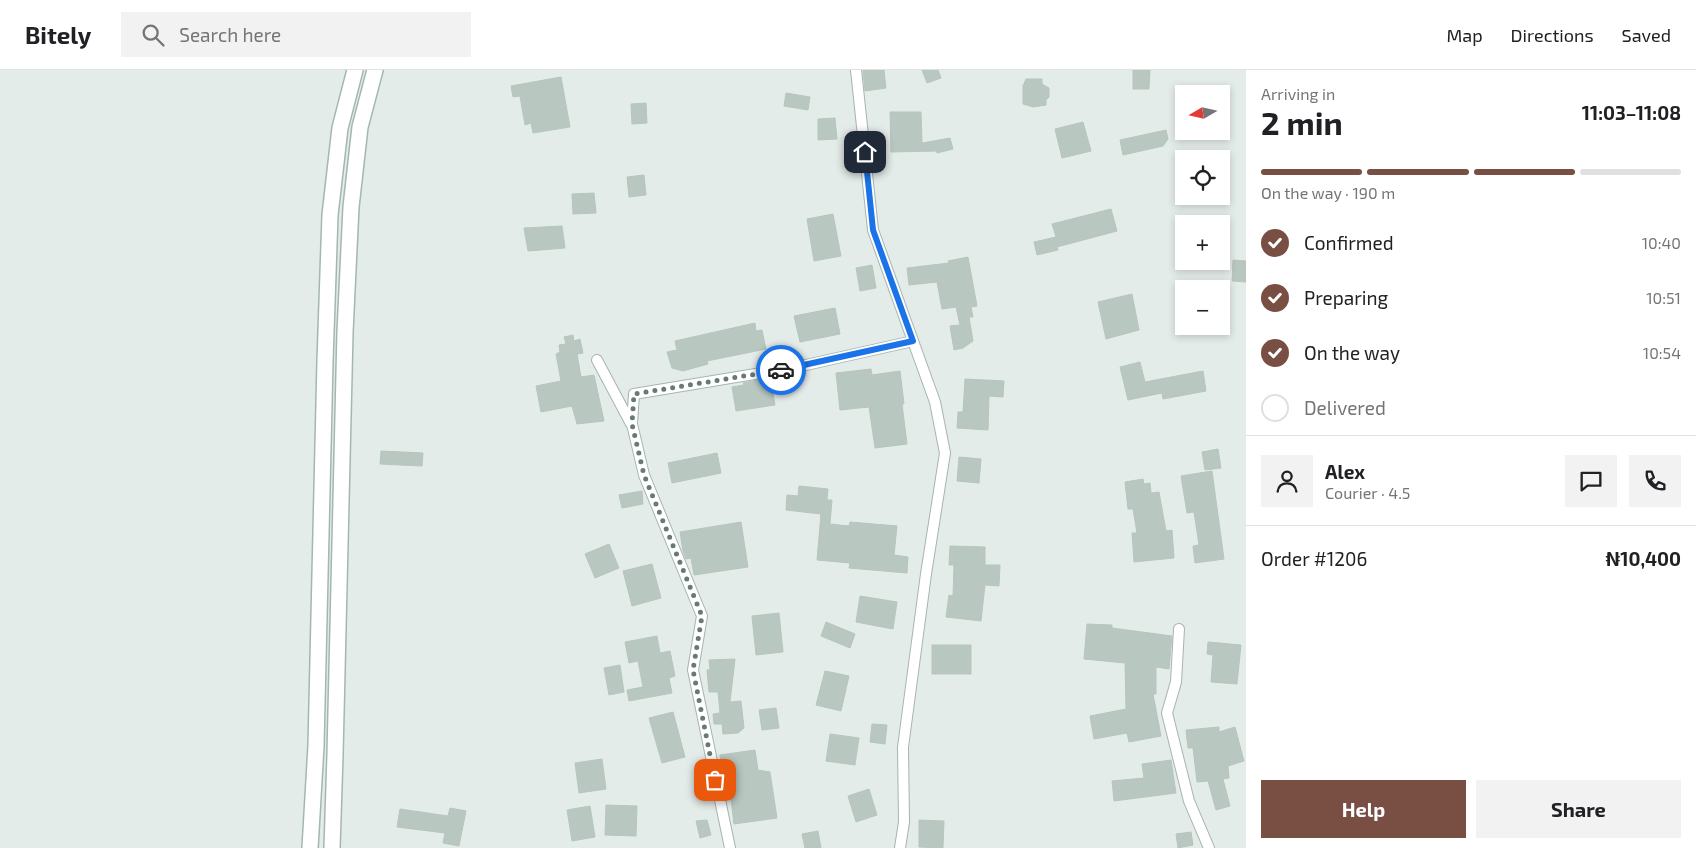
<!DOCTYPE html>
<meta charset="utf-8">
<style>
body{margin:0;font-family:"Exo 2",sans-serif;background:#f2f2f2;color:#202124;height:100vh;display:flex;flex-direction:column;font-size:19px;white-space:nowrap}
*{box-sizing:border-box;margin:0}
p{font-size:16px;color:#757577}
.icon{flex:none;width:28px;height:28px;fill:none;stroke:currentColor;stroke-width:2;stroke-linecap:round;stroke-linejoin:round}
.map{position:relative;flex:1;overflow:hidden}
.side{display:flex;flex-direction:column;background:#fff;width:450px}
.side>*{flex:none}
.needle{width:32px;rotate:261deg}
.fabs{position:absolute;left:1175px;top:15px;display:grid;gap:10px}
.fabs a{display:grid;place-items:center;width:55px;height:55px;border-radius:0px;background:#fff;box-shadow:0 2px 8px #0003;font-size:25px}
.pin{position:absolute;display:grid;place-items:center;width:42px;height:42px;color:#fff;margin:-21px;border-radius:10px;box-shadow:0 2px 8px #0006}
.courier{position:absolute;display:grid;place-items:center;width:50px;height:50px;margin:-25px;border:4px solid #1a73e8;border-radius:50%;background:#fff;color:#222;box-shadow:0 1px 6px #0007}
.overview em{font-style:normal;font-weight:700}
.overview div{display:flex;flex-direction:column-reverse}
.overview{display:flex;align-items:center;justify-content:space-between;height:85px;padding:0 15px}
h1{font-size:32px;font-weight:700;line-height:38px}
.bar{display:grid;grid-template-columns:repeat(4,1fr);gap:8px 5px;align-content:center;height:60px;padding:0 15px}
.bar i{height:6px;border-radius:4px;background:#e0e0e0}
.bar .current{background:#794e43}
.bar p{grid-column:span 4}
.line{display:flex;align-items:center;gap:12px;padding:0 15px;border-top:1px solid #e0e0e0}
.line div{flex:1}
.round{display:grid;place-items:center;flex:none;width:52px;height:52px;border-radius:0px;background:#f2f2f2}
ol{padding:0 15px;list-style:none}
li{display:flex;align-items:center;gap:15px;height:55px}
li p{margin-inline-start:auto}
li .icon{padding:5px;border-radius:50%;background:#794e43;color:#fff;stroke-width:4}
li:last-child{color:#757577}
li i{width:28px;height:28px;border:2px solid #e0e0e0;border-radius:50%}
.button{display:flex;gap:10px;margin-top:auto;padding:10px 15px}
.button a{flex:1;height:58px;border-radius:0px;background:#794e43;color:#fff;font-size:20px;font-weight:700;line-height:58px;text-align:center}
.button a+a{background:#f2f2f2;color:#202124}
header{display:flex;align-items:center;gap:30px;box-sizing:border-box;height:70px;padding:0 25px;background:#fff;border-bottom:1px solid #e0e0e0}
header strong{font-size:24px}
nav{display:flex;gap:28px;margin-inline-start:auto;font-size:18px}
.search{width:350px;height:45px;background:#f2f2f2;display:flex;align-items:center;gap:12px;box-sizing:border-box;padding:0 18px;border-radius:0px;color:#757577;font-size:19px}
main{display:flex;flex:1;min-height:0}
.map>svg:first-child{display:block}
</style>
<header>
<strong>Bitely</strong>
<div class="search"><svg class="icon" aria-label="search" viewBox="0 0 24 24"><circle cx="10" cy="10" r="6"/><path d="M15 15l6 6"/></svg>Search here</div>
<nav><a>Map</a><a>Directions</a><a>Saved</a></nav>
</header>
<main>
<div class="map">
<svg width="1246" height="778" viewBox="0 0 1246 778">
<rect width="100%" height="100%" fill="#e4ece9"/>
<!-- building -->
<g fill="#b9c7c1" stroke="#b7c5bf">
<path d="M863,0H884L886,18L865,21Z"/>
<path d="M922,0H938L941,8L927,13Z"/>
<path d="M1133,0H1150L1149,19H1133Z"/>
<path d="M561,7L570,57L533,63L531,53L525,55L520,26L513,27L511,16Z"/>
<path d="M1026,9H1042V14L1049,18V27L1046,30V35L1033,37L1023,34V16Z"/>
<path d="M786,23L810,27L808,40L784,36Z"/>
<path d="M646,33L647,53L632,54L631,34Z"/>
<path d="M890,42H921L922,73L950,68L953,79L937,83V81L891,82Z"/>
<path d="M835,48L837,69L818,70V49Z"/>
<path d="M1083,52L1091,81L1062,88L1055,59Z"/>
<path d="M1166,60L1168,69L1163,76L1123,85L1120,70Z"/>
<path d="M644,105L646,125L629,127L627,107Z"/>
<path d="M594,123L596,143L573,144L572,124Z"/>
<path d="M1111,139L1117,161L1057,177L1058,180L1037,185L1034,172L1056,167L1052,154Z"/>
<path d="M833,144L841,186L814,191L807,149Z"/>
<path d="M562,156L565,178L528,181L524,158Z"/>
<path d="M968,187L977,236L971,237L973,247H969L973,271L963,278L954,280L950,256L960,255L956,237L942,239L937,212L909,215L907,198L949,193L948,191Z"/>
<path d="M1233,190L1246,191V212L1232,211Z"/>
<path d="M872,195L876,218L860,221L856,198Z"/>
<path d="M1132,224L1139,260L1106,269L1098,232Z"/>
<path d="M835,238L840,264L800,272L794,246Z"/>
<path d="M755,253L756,261L762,260L766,279L707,291L708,294L683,301L672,298L667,282L677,280L675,271Z"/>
<path d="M573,265L574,271L580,269L583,283L577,284L581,307L594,305L604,351L577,354L572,336L541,342L536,316L561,311L556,284L560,282L559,275L566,274L564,267Z"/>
<path d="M1140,292L1145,312L1203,301L1206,321L1163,329L1162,323L1128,330L1120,297Z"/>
<path d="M871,299L872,305L900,301L904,334H902L907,374L875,378L869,337L840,340L836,303Z"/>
<path d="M965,309L1004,311L1003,327L989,326L988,360L957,358L958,342H963Z"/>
<path d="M758,310V313L771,311L775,335L736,341L732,317L744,315L743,313Z"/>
<path d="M1218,379L1221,398L1205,400L1202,382Z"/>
<path d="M381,381L423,383L422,396L380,394Z"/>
<path d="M717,383L721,403L672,413L668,393Z"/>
<path d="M959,387L981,389L979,413L957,411Z"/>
<path d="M1212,401L1224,489L1195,493L1193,476L1199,475L1194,442L1187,443L1181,406Z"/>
<path d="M1143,409L1144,414L1150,413L1151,423L1159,422L1166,461L1172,460L1174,488L1134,492L1132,463H1137L1133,439H1128L1125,412Z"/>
<path d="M799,416L828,419L827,430H832L830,454L849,456L850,452L897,456L894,485L908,487L907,503L849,498L850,493L817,490L821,444L786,440L787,425L798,426Z"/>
<path d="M642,421L643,434L622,438L619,425Z"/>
<path d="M741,452L748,497L694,505L691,488L686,489L683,481L680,462Z"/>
<path d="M609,474L619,498L595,508L585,484Z"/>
<path d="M950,476L985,477V495H1000L999,516L985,515L981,551L946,547L949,525L953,526L954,495H949Z"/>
<path d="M652,494L661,528L632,536L623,501Z"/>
<path d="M860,526L897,532L893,559L856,552Z"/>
<path d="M779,543L783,582L756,585L752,546Z"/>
<path d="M826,552L855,564L850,578L821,566Z"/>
<path d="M1087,554L1112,555V558L1172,566L1169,599L1156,597V624H1153L1161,666L1129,672L1127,663L1094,669L1090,646L1126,639L1125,593L1084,589Z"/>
<path d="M657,566L660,583L670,581L675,606L669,608L672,623L629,631L627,620L643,617L638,591L629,593L625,572Z"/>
<path d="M1208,572L1241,575L1237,614L1211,612L1213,585L1207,584Z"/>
<rect x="932" y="575" width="39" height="29"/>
<path d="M735,589L730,632L741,631L744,658L738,663L723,664L722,654H714L713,644L720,643L718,622H709L707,600L710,599L709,590Z"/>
<path d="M620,595L624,622L609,625L604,598Z"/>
<path d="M825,601L849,606L841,641L816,635Z"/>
<path d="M776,638L779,658L762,660L759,640Z"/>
<path d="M673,642L685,687L662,693L649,648Z"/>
<path d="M872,654L887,655L885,674L870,672Z"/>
<path d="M1219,657V662L1235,657L1244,691L1228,696L1229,708L1223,709L1230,736L1216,740L1208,711L1197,712L1193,678H1188L1186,660Z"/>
<path d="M830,664L859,668L855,695L826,691Z"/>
<path d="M755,680L758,700L770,702L777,748L734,754L730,721H725L720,685Z"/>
<path d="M602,689L606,719L579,723L575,693Z"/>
<path d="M1171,690L1176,723L1114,731L1112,711L1144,708L1142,694Z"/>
<path d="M869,719L877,745L856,752L848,726Z"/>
<path d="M606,735L637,736L636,766L605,765Z"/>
<path d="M590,736L595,767L572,771L567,740Z"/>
<path d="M450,738L466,741L459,776L443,773L445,763L397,757L400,739L448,746Z"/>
<path d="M707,750L711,765L700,768L696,751Z"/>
<path d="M919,750L944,751L943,778L919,777Z"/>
<path d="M818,761L821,778H805L802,764Z"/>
<path d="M1191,762L1193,775L1178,778L1176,764Z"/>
</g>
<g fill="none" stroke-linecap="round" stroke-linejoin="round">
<!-- street casing -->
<g stroke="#a7b4b0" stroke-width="12">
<g id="street">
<path d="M856,0L873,160L935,332L945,383L926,504L903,677L904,752L900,778"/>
<path d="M597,290L631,354"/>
<path d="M1179,559L1176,612L1167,643L1189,731L1209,778"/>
<path d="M730,778L693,600L702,546L644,405L632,354L634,324L797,297L913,271"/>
</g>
</g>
<!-- secondary casing -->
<g stroke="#a3b7b0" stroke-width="18">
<g id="secondary">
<path d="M310,778L316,676L325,291L330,145L340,58L355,0"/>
<path d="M332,778L335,685L345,262L351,137L360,57L375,0"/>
</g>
</g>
<!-- street -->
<use href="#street" stroke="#fff" stroke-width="10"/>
<!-- secondary -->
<use href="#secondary" stroke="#fff" stroke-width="15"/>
</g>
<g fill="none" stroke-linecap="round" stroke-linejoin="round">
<!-- done -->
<path stroke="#687a75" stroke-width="5" stroke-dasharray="0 9" d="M715,710L693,600L702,546L644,405L632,354L634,324L781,300"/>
<!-- route -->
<path stroke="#1a73e8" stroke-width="6" d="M781,300L913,271L873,160L865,82"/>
</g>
</svg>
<div class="fabs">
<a><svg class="needle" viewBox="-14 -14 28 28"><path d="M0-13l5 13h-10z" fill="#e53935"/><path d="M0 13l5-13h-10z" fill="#757577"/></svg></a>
<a><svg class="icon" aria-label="locate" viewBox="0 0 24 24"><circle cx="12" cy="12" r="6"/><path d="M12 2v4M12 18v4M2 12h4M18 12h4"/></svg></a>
<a>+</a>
<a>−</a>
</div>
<div class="pin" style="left:715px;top:710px;background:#ea580c"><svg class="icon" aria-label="bag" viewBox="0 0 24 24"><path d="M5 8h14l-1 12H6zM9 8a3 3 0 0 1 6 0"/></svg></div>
<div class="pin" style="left:865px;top:82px;background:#1f2937"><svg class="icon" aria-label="home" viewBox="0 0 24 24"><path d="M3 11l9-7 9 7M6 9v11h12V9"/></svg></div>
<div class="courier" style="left:781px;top:300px"><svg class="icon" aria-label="car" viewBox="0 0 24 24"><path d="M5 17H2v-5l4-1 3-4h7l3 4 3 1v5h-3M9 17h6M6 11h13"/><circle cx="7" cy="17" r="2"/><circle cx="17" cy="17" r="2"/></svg></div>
</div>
<section class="side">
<div class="overview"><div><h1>2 min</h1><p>Arriving in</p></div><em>11:03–11:08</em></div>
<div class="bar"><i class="current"></i><i class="current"></i><i class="current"></i><i></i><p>On the way · 190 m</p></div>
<ol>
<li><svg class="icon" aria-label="check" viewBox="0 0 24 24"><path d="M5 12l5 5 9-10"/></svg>Confirmed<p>10:40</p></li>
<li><svg class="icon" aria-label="check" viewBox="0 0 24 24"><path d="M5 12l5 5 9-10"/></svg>Preparing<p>10:51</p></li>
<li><svg class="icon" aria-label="check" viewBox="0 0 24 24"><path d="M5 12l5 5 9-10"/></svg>On the way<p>10:54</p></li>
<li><i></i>Delivered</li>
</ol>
<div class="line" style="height:90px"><a class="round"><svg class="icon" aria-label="person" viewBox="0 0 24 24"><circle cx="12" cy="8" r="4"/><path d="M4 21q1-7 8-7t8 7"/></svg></a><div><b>Alex</b><p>Courier · 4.5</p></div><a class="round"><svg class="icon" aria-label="chat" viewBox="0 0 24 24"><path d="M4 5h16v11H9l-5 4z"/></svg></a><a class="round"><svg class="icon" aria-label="phone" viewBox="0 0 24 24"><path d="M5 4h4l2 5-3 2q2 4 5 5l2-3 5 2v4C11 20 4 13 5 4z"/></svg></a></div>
<div class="line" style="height:65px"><div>Order #1206</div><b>₦10,400</b></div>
<div class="button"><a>Help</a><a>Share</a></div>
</section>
</main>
